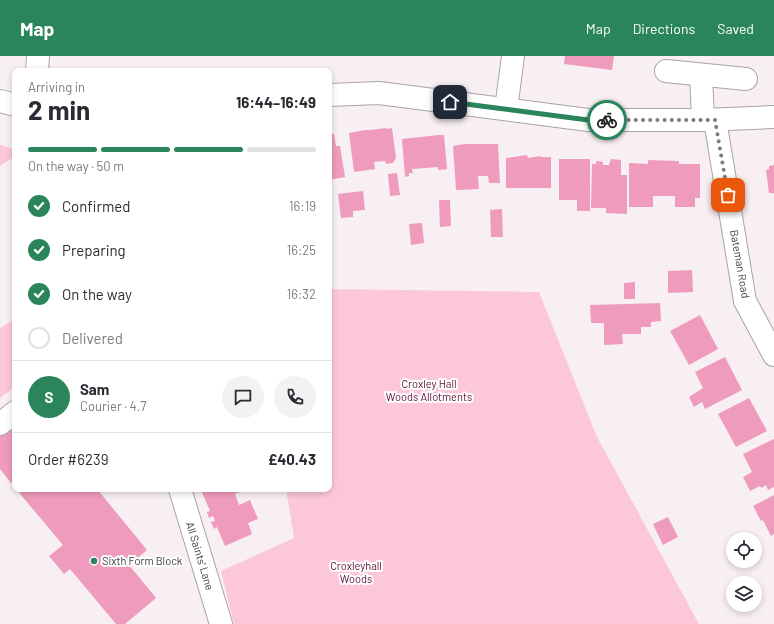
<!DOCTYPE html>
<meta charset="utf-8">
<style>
body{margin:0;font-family:Barlow,sans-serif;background:#f2f2f3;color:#2b2b33;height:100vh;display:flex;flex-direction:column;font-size:15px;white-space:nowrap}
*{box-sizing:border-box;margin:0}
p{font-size:13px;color:#7c7c81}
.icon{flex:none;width:22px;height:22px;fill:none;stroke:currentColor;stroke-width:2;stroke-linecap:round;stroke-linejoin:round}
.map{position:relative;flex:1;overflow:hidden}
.details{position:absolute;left:12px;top:12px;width:320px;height:424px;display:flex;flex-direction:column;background:#fff;border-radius:8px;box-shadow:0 2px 6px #0003}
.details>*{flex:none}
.controls{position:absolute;left:726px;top:476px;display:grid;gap:8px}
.controls a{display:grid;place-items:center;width:36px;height:36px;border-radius:50%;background:#fff;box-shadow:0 2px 6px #0003;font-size:20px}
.pin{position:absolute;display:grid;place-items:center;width:34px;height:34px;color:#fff;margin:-17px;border-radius:8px;box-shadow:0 2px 6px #0006}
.courier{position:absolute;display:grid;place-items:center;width:40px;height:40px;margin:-20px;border:3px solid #2a855b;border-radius:50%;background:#fff;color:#222;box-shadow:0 1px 5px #0007}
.headline em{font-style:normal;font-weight:700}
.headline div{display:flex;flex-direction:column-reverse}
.headline{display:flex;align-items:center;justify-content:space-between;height:68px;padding:0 16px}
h1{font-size:26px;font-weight:700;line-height:30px}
.bar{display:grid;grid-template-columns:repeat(4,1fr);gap:6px 4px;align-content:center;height:48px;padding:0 16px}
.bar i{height:5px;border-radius:3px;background:#e1e1e2}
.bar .selected{background:#2a855b}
.bar p{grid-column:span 4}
.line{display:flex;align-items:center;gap:10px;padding:0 16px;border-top:1px solid #e1e1e2}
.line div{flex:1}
.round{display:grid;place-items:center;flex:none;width:42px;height:42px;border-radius:21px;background:#f2f2f3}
ol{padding:0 16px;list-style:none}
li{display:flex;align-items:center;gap:12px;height:44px}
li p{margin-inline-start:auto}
li .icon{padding:4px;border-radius:50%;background:#2a855b;color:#fff;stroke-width:4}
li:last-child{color:#7c7c81}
li i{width:22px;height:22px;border:2px solid #e1e1e2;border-radius:50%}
header{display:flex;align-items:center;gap:24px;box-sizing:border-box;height:56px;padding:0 20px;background:#2a855b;color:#fff}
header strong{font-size:19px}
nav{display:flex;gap:22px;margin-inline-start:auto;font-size:14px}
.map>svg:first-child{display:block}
</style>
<header>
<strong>Map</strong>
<nav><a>Map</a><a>Directions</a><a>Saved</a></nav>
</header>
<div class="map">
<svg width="774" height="568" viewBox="0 0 774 568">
<rect width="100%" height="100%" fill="#f8eff3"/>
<!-- green -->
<g fill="#fdc7db">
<path d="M0,89L15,93V100L0,110Z"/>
<path d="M329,233L539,236L597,381L699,568H234L221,515L294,482L286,433H329Z"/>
<path d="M15,263V331L0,342V272Z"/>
</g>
<!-- building -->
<g fill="#ef9bbd">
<path d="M565,0H614L612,14L564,8Z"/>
<path d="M386,72L387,73L392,72L396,102L393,107L386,108L385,105L374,106L375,113L354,116L349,77L365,74H370Z"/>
<path d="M329,78H334L336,90H340L345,121L329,124Z"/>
<path d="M439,79H444L447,113L438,114V111L412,113L413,117H409V120L405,121L402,83Z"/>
<path d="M465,88H498L500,127H489L488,120H478L479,133L456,134L453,90Z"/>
<path d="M527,99L528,102L540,100L541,101H551V132H506V102Z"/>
<path d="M559,103H590V155H577V144H559Z"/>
<path d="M611,103L621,104V119H627V158L606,157V152H591L592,108H596V105L603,106V109H609Z"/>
<path d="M648,104L679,105V108H700V142H695V151H675V140H653V151H629V107L648,108Z"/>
<path d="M774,109V137H769L766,114L769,113V110Z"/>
<path d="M397,117L400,139L390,140L388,118Z"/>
<path d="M363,135L365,154L353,155V161L341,162L338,138Z"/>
<path d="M439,144H450L451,170L440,171Z"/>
<path d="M502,153L503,181H491L490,154Z"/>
<path d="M422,167L424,187L411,189L409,168Z"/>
<path d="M692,214L693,236L668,237V215Z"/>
<path d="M635,226V243H624V227Z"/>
<path d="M660,247L661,265L651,266V271H641V278H622L623,288L604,289V267H591L590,249Z"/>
<path d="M700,259L718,293L689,309L670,275Z"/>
<path d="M725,301L742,334L705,353L702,346L694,351L689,341L703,332L695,316Z"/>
<path d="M749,342L767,375L736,391L718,358Z"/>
<path d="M15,368V432L0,413V380Z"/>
<path d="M774,383V431L768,434L766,429L761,432L760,430L750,435L743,421L752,416L743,398Z"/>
<path d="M16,433H97L147,494L129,509L156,542L125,568H116L70,513L64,518L49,500L63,489Z"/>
<path d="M209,433H243L244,434L235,438L239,449L250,444L258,463L248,467L252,478L225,490L217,471L214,473L211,466L215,465L213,460L209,462L207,456L210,455L202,436Z"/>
<path d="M774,439V478L771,480L763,464L761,465L753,450Z"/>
<path d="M668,461L678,481L663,489L653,468Z"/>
</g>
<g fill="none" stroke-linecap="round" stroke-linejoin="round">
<!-- minor casing -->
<g stroke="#aba3a6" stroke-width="24">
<g id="minor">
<path d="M37,15L38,0"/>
<path d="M666,15L746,23"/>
<path d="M701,19L703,64"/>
<path d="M506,53L513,0"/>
<path d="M715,64L745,245L774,299"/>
<path d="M0,368L15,356"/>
<path d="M180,433L221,568"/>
</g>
</g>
<!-- major casing -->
<g stroke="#aba3a6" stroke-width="24">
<g id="major">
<path d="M329,39L379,37L588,64H703L774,61"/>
<path d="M0,45L15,49"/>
</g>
</g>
<!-- minor -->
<use href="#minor" stroke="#fff" stroke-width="22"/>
<!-- major -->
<use href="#major" stroke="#fff" stroke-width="22"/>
</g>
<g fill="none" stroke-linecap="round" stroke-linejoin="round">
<!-- done -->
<path stroke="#7f7a7c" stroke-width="4" stroke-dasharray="0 7.2" d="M607,64H715L728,139"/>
<!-- route -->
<path stroke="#2a855b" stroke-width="5" d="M450,46L588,64H607"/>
</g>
<!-- markers -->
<circle fill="#2a855b" stroke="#fff" stroke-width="1.5" cx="94" cy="505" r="4"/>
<g text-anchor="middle" stroke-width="4" stroke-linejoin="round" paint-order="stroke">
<!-- street labels -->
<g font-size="11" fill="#3e3b3c" stroke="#fff">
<text transform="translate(740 208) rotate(80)" y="4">Bateman Road</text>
<text transform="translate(200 500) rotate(73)" y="4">All Saints' Lane</text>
</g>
<!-- park labels -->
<g font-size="11" fill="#5b1338" stroke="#fff">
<text x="429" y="332">Croxley Hall<tspan x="429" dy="13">Woods Allotments</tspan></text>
<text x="356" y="514">Croxleyhall<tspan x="356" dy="13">Woods</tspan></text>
</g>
<!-- poi labels -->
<g font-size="11" fill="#3e3b3c" stroke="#fff" text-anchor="start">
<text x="102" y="509">Sixth Form Block</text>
</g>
</g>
</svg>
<div class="controls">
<a><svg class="icon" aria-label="locate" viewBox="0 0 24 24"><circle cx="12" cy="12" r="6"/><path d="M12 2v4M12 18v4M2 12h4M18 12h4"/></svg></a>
<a><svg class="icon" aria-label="layers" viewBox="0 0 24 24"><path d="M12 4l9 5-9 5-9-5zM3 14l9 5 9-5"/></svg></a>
</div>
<div class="pin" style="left:728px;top:139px;background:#ea580c"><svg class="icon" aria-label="bag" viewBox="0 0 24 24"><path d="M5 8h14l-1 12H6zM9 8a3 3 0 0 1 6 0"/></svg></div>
<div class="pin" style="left:450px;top:46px;background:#1f2937"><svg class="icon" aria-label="home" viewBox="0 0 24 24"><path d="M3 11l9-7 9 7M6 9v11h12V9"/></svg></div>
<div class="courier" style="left:607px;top:64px"><svg class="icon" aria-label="bike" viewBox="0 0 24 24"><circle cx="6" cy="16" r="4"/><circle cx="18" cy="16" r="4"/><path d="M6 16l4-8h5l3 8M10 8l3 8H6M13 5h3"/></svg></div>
<section class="details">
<div class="headline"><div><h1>2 min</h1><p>Arriving in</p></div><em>16:44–16:49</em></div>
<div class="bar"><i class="selected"></i><i class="selected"></i><i class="selected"></i><i></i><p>On the way · 50 m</p></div>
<ol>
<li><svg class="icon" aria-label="check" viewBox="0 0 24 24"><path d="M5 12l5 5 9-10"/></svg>Confirmed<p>16:19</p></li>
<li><svg class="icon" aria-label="check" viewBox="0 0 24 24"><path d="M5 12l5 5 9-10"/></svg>Preparing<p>16:25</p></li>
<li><svg class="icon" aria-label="check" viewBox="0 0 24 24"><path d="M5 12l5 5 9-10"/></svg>On the way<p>16:32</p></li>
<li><i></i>Delivered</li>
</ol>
<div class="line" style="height:72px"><b class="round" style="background:#2a855b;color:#fff">S</b><div><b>Sam</b><p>Courier · 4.7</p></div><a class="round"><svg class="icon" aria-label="chat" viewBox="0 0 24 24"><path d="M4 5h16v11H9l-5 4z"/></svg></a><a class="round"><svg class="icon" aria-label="phone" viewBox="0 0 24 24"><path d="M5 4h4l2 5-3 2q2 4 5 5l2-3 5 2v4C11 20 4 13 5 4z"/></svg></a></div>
<div class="line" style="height:52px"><div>Order #6239</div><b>£40.43</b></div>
</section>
</div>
